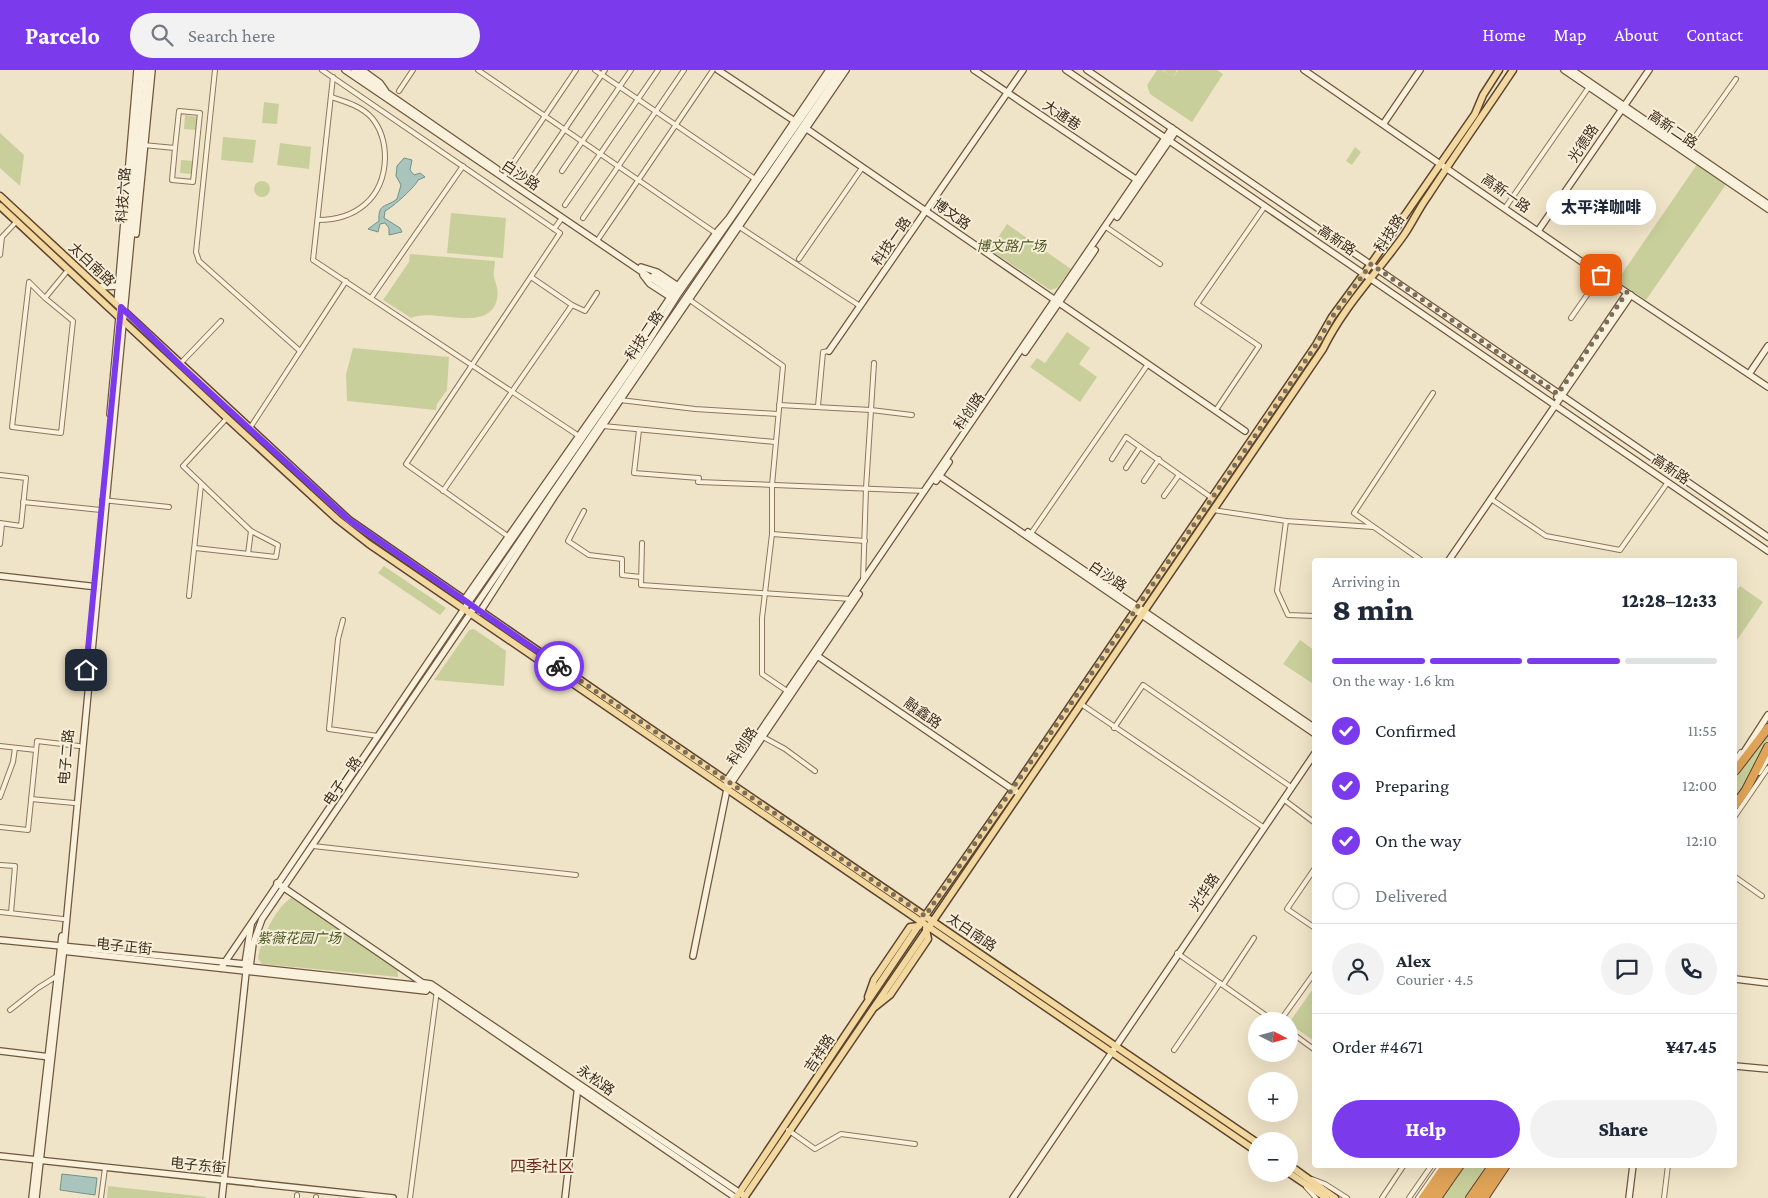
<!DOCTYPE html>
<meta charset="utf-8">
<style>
body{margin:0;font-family:"Crimson Pro","Noto Sans SC",serif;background:#f2f2f3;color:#1f2937;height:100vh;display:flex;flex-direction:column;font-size:19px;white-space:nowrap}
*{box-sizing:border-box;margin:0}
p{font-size:16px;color:#747a83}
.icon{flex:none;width:28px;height:28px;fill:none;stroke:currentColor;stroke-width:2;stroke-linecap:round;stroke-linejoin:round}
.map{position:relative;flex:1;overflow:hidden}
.drawer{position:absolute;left:1312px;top:488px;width:425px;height:610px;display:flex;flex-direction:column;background:#fff;border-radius:5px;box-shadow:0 5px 20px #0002}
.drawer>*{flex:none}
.needle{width:32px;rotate:96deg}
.fabs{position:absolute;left:1248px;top:942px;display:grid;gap:10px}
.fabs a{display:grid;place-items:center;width:50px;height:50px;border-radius:50%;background:#fff;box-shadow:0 5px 20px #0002;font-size:25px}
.pin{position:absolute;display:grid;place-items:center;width:42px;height:42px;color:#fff;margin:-21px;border-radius:10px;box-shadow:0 2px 8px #0006}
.courier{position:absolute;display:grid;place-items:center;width:50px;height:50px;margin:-25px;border:4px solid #7c3aed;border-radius:50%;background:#fff;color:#222;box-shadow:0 1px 6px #0007}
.bubble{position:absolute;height:35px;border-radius:18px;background:#fff;box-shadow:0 5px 20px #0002;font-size:16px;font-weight:800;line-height:35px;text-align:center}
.overview em{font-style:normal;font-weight:800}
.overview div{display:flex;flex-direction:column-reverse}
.overview{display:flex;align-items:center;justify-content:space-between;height:85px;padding:0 20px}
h1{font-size:32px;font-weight:800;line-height:38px}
.bar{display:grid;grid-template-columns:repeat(4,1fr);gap:8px 5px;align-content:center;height:60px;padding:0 20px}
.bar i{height:6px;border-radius:4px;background:#e0e1e3}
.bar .current{background:#7c3aed}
.bar p{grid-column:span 4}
.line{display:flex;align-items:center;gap:12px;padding:0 20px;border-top:1px solid #e0e1e3}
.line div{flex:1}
.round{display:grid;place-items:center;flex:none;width:52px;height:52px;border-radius:26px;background:#f2f2f3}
ol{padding:0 20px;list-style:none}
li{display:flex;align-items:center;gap:15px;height:55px}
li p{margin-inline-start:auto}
li .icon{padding:5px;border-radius:50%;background:#7c3aed;color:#fff;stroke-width:4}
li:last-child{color:#747a83}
li i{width:28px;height:28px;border:2px solid #e0e1e3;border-radius:50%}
.primary-button{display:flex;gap:10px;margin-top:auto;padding:10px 20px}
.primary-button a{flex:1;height:58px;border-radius:30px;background:#7c3aed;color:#fff;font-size:20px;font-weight:800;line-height:58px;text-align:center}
.primary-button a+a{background:#f2f2f3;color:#1f2937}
header{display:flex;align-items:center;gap:30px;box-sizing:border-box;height:70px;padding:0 25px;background:#7c3aed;color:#fff}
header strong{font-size:24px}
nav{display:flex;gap:28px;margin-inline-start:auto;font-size:18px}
.search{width:350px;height:45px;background:#f2f2f3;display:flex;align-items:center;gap:12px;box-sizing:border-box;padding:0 18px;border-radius:28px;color:#747a83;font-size:19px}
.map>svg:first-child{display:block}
</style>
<header>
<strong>Parcelo</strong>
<div class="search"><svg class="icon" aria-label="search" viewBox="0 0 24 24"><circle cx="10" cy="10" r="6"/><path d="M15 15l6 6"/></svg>Search here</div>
<nav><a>Home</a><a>Map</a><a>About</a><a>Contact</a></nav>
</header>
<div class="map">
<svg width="1768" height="1128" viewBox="0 0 1768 1128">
<rect width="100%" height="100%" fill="#f0e4c8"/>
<!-- green -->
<g fill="#c9cf9b">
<path d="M1157,0H1162L1171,6L1163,0H1177L1173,8L1178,0H1217L1223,4L1192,52L1150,24L1147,15Z"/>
<path d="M264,32L279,34L277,54L262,53Z"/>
<path d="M185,45L198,47L196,60L184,59Z"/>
<path d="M0,63L24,85L20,116L0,98Z"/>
<path d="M223,67L256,70L253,93L221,90Z"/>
<path d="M280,73L311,77L309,99L277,95Z"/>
<path d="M1355,77L1361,82L1352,95L1346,91Z"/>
<path d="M181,90L194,91L192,104L180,103Z"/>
<path d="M1698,93L1727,113L1646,230L1617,211Z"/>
<circle cx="262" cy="119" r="8"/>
<path d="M451,143L506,148L503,188L447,183Z"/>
<path d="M1007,154L1071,199L1057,218L1050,220L990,180Z"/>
<path d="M410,184L495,191C495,196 493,203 494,207C496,215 499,220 497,229C489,265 434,237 411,248L383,230L409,192Z"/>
<path d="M1067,262L1090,278L1079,294L1097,307L1080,332L1030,297L1037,288L1045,293Z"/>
<path d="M353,278L449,287L447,320L437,334L436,340L347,331L346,304Z"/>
<path d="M384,496L446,538L440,545L378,503Z"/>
<path d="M1740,516L1763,532L1735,573V523Z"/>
<path d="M474,559L506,581L504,616L434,610L469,560Z"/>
<path d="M1300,570L1315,581V615L1283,594Z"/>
<path d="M1768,663V671L1735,730V710Z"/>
<path d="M291,828H295L398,899V907L262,894L258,889C260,871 275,838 291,828Z"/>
<path d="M1315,916V972L1289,953Z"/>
<path d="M1464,1095H1488L1465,1128H1441Z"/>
<path d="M108,1116L206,1127V1128H107Z"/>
</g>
<!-- water -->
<g fill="#a9c4bc" stroke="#6f938a">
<path d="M404,88L412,90L410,100L414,105L420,103L425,107L418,110C417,115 392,138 385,141L384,148L400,158L402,162L389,165V158L385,153L380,154L378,162L368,159L379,151C378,133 385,138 397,129L401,115L396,106L397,96Z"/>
<path d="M62,1104L97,1108L95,1125L60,1120Z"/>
</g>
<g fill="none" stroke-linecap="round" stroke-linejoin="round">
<!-- street casing -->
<g stroke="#8d765c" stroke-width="6">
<g id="street">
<path d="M215,0L196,182L199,191L300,281"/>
<path d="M322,0L560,163L406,394L509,467"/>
<path d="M478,0L717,164"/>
<path d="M595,0L755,109"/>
<path d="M333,7L313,190L579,366"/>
<path d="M399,21L413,0"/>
<path d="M143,75L175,78L172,110L193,112L200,43L179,41L175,78"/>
<path d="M1687,78L1736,9"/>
<path d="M562,101L631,0"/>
<path d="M503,108L576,0"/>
<path d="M529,112L605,0"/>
<path d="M565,135L658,0"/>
<path d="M1505,138L1589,17"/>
<path d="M583,148L684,0"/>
<path d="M318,150C356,150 384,128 385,88C385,74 381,59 372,48C361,36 346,32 331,27"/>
<path d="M738,156L860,236"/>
<path d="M1106,157L1160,194"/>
<path d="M554,159L562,148"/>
<path d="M599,168L713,0"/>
<path d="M0,185L2,167L17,151"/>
<path d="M799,189L862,98"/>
<path d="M531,207L572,235L585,241L597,223"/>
<path d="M45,228L29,212L12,357L61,363L73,251L45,228L68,200"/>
<path d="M371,228L463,96"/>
<path d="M687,228L783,296L772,415V464L762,548V604L787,621"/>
<path d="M1571,248L1601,205"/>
<path d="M179,295L221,251"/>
<path d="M620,330L695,339L778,344"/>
<path d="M779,335L871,340L912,345"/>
<path d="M818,336L823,282L829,281"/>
<path d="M1216,340L1259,276L1197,234L1265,136"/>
<path d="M227,348L183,396L251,461L248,484"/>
<path d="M603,356L775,372"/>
<path d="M250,358L346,211"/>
<path d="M639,360L634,403L699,408L698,412L925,421"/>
<path d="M1112,389L1126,367L1212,428"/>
<path d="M1126,398L1140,377"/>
<path d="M0,405L26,408L21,456L0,453"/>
<path d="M1144,411L1159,389"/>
<path d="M443,421L572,235"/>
<path d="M1164,426L1179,405"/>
<path d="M1491,429L1546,466L1620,480L1668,412"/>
<path d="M102,430L169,437"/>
<path d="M23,432L101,440"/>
<path d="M1213,440L1286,451L1373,457"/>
<path d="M584,441L568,471L589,485L622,489V505L641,507"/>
<path d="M1286,451L1277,521L1288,545L1315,546"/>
<path d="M772,464L865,471"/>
<path d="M1030,465L1148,294"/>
<path d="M642,473L641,515L851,529"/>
<path d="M0,474L2,454"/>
<path d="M195,478L276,487L278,475L251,461"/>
<path d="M1421,490L1354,443L1433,323"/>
<path d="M863,511L866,418L874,293"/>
<path d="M189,526L201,415"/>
<path d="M343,550L338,569L329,659L378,666"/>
<path d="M1081,634L1263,757"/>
<path d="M1114,658L1143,615L1291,717"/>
<path d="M763,667L785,679L815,701"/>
<path d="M0,676L36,680"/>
<path d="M1735,690L1741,682"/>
<path d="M0,727L13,692L15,678"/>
<path d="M31,729L74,733"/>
<path d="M1283,729L1315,753"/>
<path d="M1735,746L1768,698"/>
<path d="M0,757L28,760L37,671L79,676"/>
<path d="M313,776L576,805"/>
<path d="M0,795L15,796L11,843"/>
<path d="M1315,798L1287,839L1315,858"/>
<path d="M1735,807L1762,826"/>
<path d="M0,842L63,849"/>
<path d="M1177,883L1274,951"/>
<path d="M1223,915L1254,868"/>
<path d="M10,940L38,918L57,906"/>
<path d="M1280,951L1315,902"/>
<path d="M1289,961L1315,980"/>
<path d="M1174,980L1220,913"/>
<path d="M788,1060L815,1079L841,1064L915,1074"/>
<path d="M1312,1109L1325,1114L1347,1128"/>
<path d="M1306,1117L1316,1128"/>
<path d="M101,1128L105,1098"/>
<path d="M297,1128V1125"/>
<path d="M316,1128V1127"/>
<path d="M410,1128L437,920"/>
<path d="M1382,1128L1404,1095"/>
<path d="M1409,1128L1432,1095"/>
<path d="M1418,1128L1441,1095"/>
<path d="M1664,1128L1668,1095"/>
</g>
</g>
<!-- secondary casing -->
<g stroke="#6f573f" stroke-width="8">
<g id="secondary">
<path d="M345,0L676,225"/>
<path d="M354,0L497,99"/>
<path d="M362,0L380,13L385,20"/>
<path d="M718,0L796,52"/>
<path d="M974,0L1137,110"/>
<path d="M1066,0L1768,481"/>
<path d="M1087,0L1768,467"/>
<path d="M1304,0L1611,212L1768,317"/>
<path d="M1564,0L1768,139"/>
<path d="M1572,0L1768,134"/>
<path d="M1384,53L1420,0"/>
<path d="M804,57L1245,361"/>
<path d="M1117,147L1176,61"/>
<path d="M1538,161L1649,0"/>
<path d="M136,164L152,0"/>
<path d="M641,197L657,202L678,216"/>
<path d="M643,205L650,214L670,227"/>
<path d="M654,205L673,218"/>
<path d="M99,217L118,216"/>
<path d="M117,233L137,0"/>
<path d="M829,281L1023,0"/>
<path d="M1025,282L1095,180"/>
<path d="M1749,304L1768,276"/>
<path d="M1557,327L1627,223"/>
<path d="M110,344L142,0"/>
<path d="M938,405L1315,664"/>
<path d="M936,411L949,392"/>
<path d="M1028,462L1315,658"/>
<path d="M1449,490L1631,225"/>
<path d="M0,506L98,517"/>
<path d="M464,530L630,293L643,268L675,220L716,163L729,148L829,0"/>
<path d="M480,542L554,427L846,0"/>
<path d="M816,585L1018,723"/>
<path d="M1735,696L1768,645"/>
<path d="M1759,702L1768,688"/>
<path d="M728,718L859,524"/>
<path d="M277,813L736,1128"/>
<path d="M0,870L245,894L250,897L423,916L424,913L431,914L743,1125"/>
<path d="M62,881L426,921L430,915"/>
<path d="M693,886L727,719V710L1172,58"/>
<path d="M250,897L253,874L262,849L841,0"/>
<path d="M221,898L464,539L638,288L677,226L835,0"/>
<path d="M1735,909L1768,913"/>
<path d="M0,981L50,987"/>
<path d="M1735,996L1768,999"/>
<path d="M0,1086L393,1128"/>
<path d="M32,1128L62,866"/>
<path d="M36,1128L64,877L147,0"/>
<path d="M222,1128L246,902L245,894L251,855"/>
<path d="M565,1128L578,1015"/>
<path d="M1013,1128L1315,683"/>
<path d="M1629,1128L1633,1095"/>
</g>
</g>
<!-- primary casing -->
<g stroke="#5b4430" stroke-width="9">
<g id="primary">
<path d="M0,126L349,450L648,657L1256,1072"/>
<path d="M0,136L227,348L337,449L369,474L1256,1081"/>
<path d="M868,927L874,910L910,857L919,856"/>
<path d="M875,937L890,925L928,869L926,859"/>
<path d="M1289,1095L1335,1128"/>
<path d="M1289,1103L1326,1128"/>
<path d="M736,1128L925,846L1013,720L1316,275L1332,247L1371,194L1475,44L1483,25L1499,0"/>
<path d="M744,1128L1323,279C1344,236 1377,203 1404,165C1413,152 1419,138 1428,126C1456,83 1485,42 1513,0"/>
</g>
</g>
<!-- highway casing -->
<g stroke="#5b4430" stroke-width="10">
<g id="highway">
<path d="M1735,701L1768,658"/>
<path d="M1735,735L1746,720L1768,677"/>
<path d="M1423,1128L1446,1095"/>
<path d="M1430,1128L1453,1095"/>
<path d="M1437,1128L1460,1095"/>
<path d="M1470,1128L1493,1095"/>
<path d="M1477,1128L1499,1095"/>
<path d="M1484,1128L1506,1095"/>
</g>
</g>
<!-- street -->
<use href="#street" stroke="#faf1dc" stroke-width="4"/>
<!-- secondary -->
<use href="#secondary" stroke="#faf1dc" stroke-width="5.5"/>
<!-- primary -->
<use href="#primary" stroke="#f3d9a0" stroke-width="6"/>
<!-- highway -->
<use href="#highway" stroke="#e0a458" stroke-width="8"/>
</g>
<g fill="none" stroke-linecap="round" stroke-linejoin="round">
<!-- done -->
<path stroke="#7c6e5b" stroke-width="5" stroke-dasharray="0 9" d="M559,596L925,846L1274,338L1316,275L1332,247L1371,194L1558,324L1627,222L1601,205"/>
<!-- route -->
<path stroke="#7c3aed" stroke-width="6" d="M86,600L121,237L180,295L349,450L559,596"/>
</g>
<g text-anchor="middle" stroke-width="4" stroke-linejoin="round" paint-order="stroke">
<!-- street labels -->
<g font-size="14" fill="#3d2e20" stroke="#f7eed8">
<text transform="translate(1062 45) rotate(34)" y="5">大通巷</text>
<text transform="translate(1673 59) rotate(34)" y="5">高新二路</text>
<text transform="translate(1583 73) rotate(-56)" y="5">光德路</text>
<text transform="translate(521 105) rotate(34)" y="5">白沙路</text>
<text transform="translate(1506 123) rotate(35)" y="5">高新一路</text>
<text transform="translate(123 125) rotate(-86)" y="5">科技六路</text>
<text transform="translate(952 144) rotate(35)" y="5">博文路</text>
<text transform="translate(1389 163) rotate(-56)" y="5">科技路</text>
<text transform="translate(1337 170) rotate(34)" y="5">高新路</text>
<text transform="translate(891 171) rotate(-55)" y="5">科技一路</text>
<text transform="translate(92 194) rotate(43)" y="5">太白南路</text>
<text transform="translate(644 265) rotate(-56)" y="5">科技二路</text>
<text transform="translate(969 341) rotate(-55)" y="5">科创路</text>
<text transform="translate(1671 399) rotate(34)" y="5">高新路</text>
<text transform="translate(1108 506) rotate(34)" y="5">白沙路</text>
<text transform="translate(923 643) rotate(35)" y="5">融鑫路</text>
<text transform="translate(742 676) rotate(-56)" y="5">科创路</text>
<text transform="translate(66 687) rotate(-85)" y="5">电子二路</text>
<text transform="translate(342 711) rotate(-56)" y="5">电子一路</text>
<text transform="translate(1204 822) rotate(-56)" y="5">光华路</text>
<text transform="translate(972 862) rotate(34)" y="5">太白南路</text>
<text transform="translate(124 876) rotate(6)" y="5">电子正街</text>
<text transform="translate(819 983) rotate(-56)" y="5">吉祥路</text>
<text transform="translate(596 1010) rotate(35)" y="5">永松路</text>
<text transform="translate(198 1095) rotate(6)" y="5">电子东街</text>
</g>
<!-- park labels -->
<g font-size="14" font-style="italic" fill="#4d5a26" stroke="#f7eed8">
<text x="1011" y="181">博文路广场</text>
<text x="299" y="873">紫薇花园广场</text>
</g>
<!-- quarter labels -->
<g font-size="16" fill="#6b2e1e" stroke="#f7eed8">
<text x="542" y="1102">四季社区</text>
</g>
</g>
</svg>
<div class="fabs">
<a><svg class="needle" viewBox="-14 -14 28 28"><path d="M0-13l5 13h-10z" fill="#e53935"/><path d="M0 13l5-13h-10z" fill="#747a83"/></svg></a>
<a>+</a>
<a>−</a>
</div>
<div class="pin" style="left:1601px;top:205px;background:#ea580c"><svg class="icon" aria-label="bag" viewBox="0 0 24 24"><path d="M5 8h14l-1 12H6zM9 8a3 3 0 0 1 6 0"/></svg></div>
<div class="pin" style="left:86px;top:600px;background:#1f2937"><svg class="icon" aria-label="home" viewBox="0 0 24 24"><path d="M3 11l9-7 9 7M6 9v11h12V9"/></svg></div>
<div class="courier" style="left:559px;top:596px"><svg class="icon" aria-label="bike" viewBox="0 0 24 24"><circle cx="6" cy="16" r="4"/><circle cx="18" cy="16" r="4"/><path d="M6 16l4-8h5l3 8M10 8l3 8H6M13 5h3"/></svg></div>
<div class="bubble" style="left:1546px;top:120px;width:110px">太平洋咖啡</div>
<section class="drawer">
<div class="overview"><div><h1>8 min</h1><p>Arriving in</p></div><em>12:28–12:33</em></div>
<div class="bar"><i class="current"></i><i class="current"></i><i class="current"></i><i></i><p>On the way · 1.6 km</p></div>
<ol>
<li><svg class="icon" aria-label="check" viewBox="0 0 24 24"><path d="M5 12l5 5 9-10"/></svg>Confirmed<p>11:55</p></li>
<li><svg class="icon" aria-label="check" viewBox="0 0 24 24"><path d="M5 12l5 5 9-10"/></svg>Preparing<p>12:00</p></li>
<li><svg class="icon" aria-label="check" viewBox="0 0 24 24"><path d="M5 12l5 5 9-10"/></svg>On the way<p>12:10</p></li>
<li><i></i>Delivered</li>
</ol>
<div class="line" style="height:90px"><a class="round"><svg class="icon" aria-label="person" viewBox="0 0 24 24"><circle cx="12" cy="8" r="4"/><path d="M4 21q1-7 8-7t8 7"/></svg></a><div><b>Alex</b><p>Courier · 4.5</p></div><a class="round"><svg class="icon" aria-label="chat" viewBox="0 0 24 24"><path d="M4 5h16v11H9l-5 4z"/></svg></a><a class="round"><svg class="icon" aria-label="phone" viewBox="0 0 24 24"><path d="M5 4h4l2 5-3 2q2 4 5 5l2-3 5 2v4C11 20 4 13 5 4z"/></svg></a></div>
<div class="line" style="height:65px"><div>Order #4671</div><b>¥47.45</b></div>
<div class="primary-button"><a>Help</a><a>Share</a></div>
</section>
</div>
